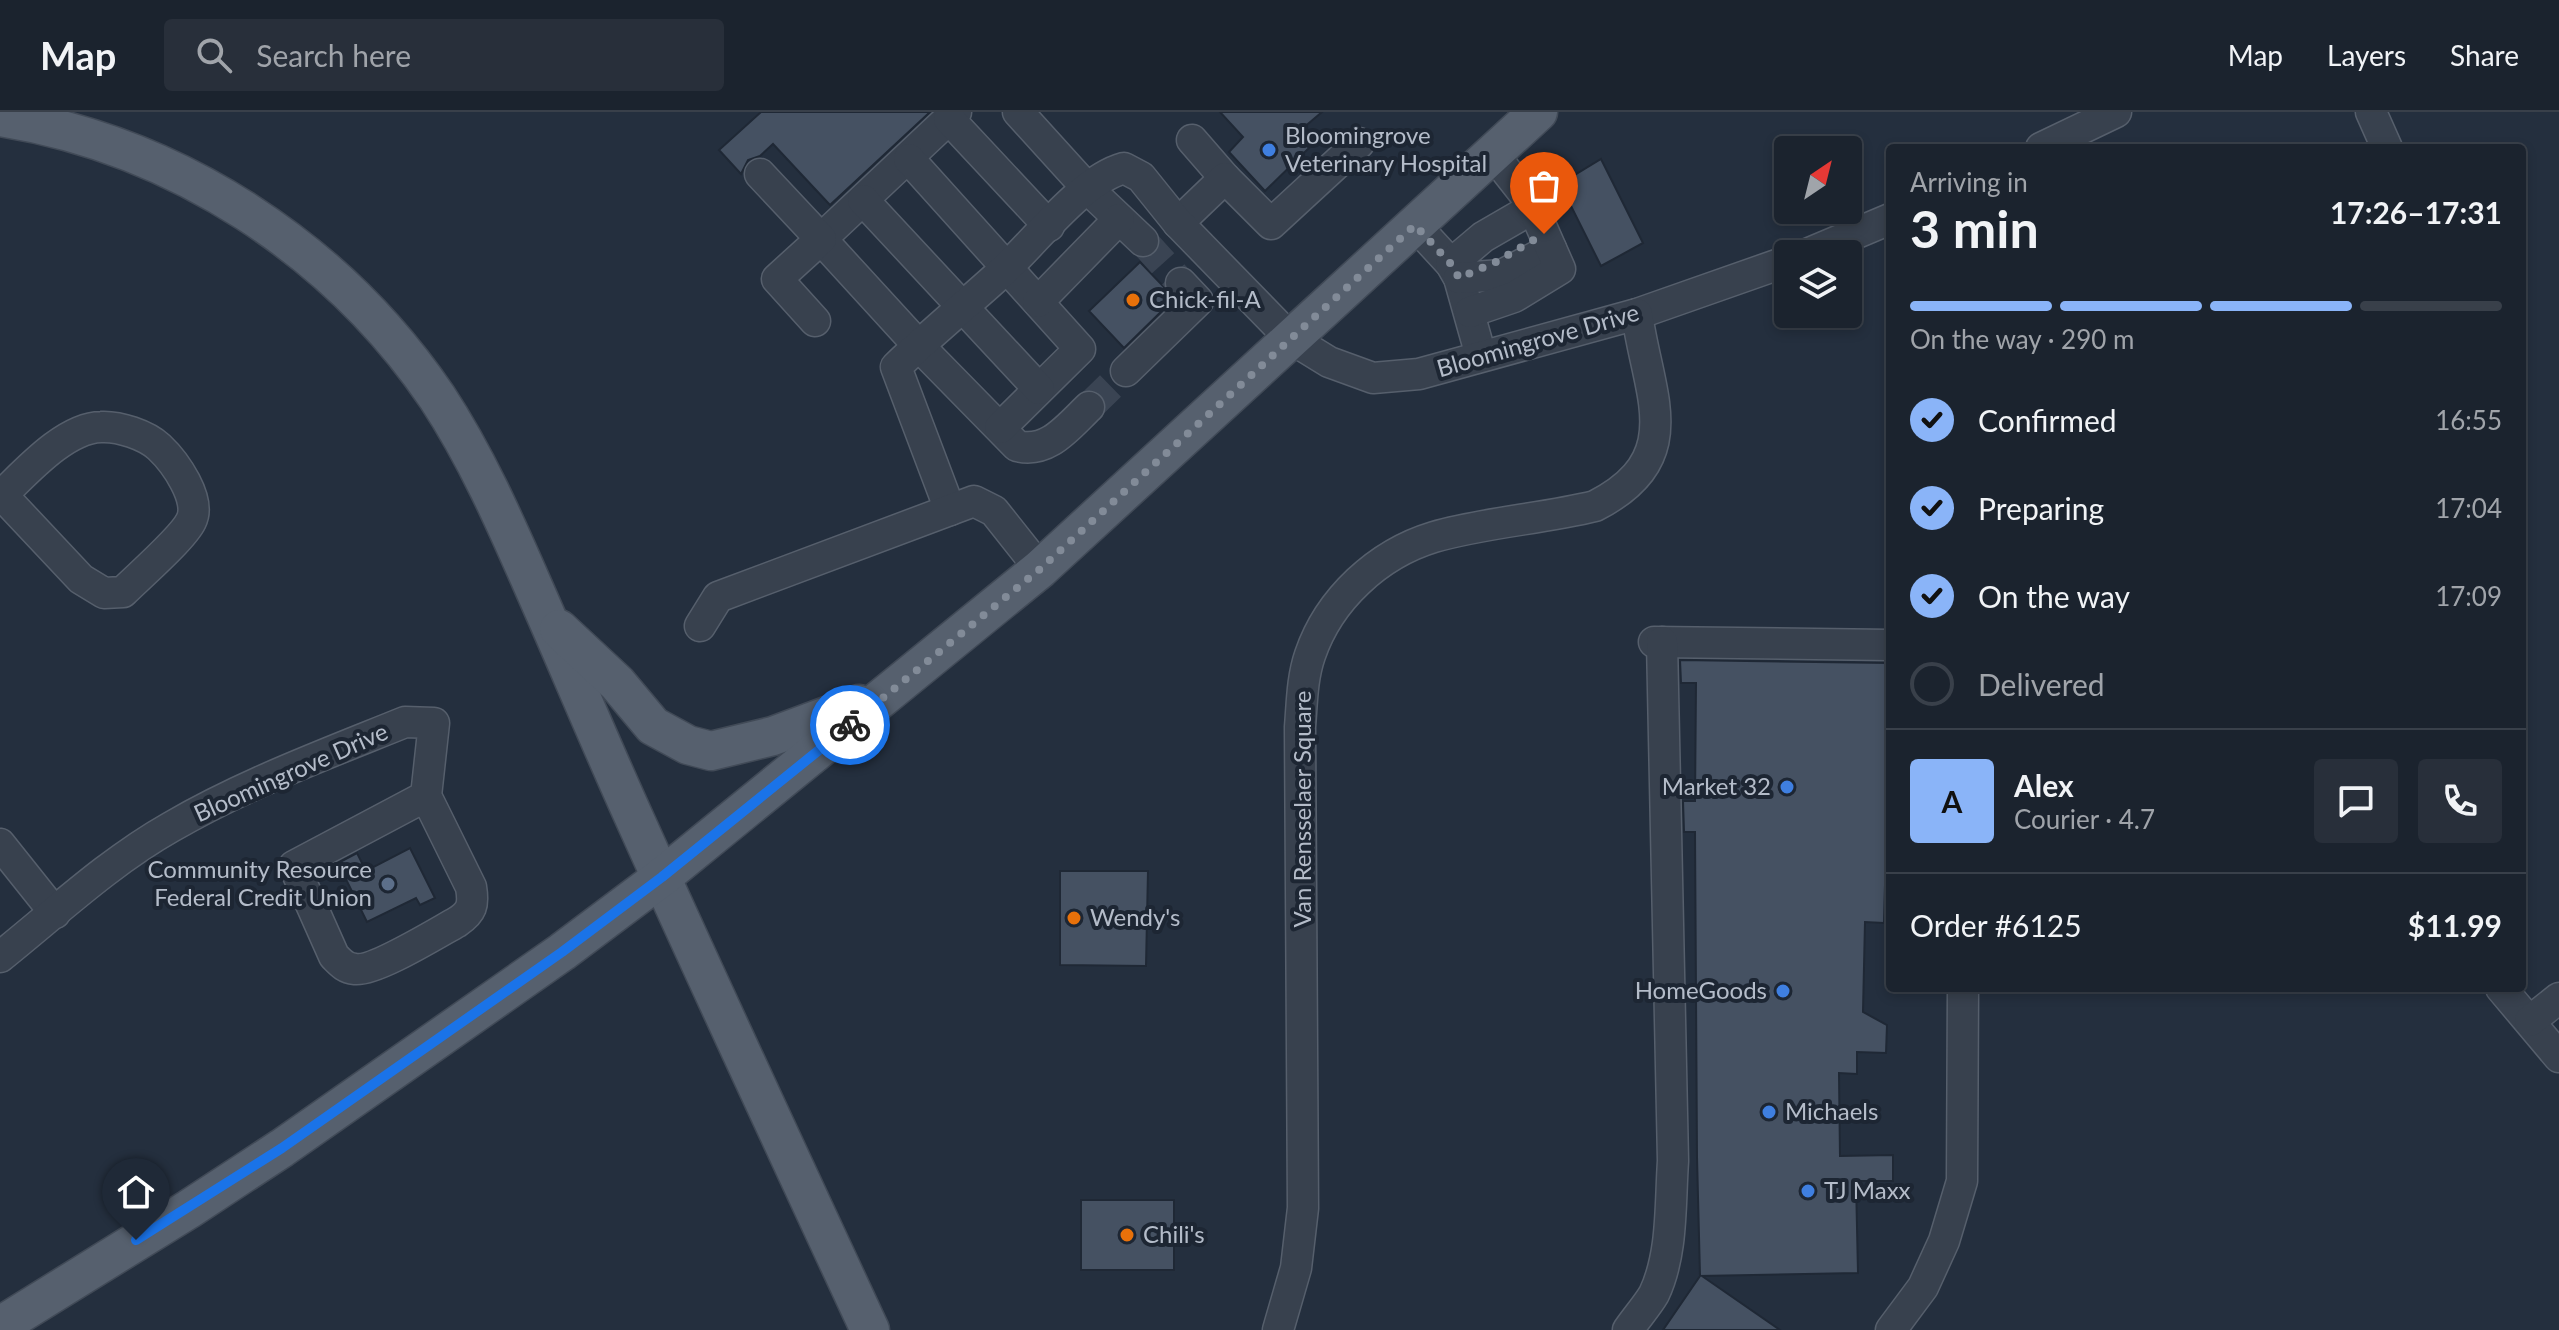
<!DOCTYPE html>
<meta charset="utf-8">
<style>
body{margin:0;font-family:Lato,sans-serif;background:#282f3a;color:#f1f3f6;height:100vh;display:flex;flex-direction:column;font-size:30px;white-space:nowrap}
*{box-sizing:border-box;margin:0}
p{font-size:26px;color:#a0a4aa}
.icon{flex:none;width:44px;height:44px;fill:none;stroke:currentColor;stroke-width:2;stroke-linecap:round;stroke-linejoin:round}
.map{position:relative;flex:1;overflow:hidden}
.panel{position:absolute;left:1886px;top:32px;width:640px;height:848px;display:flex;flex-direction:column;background:#1b232e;border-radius:8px;box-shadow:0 4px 12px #0003,0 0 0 2px #39404a}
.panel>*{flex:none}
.needle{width:52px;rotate:35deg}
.buttons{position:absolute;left:1774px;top:24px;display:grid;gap:16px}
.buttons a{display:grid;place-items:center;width:88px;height:88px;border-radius:8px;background:#1b232e;box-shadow:0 4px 12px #0003,0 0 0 2px #39404a;font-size:40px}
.pin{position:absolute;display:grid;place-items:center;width:68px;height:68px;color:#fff;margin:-82px -34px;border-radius:50% 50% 50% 0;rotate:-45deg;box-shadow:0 0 8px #0007}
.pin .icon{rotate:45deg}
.courier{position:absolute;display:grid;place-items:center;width:80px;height:80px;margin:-40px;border:6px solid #1a73e8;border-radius:50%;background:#fff;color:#222;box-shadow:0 2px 10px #0007}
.head em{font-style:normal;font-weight:700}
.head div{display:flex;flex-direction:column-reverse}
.head{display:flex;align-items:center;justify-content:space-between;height:136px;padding:0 24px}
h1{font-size:52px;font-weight:700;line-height:60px}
.bar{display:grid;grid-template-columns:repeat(4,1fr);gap:12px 8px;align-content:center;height:96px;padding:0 24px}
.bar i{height:10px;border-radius:6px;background:#39404a}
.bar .on{background:#8ab4f8}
.bar p{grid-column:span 4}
.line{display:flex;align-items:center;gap:20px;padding:0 24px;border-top:2px solid #39404a}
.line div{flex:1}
.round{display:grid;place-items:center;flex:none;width:84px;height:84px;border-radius:8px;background:#282f3a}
ol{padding:0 24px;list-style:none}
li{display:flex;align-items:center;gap:24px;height:88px}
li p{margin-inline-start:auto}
li .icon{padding:8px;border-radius:50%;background:#8ab4f8;color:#111;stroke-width:4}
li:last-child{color:#a0a4aa}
li i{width:44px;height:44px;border:4px solid #39404a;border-radius:50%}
header{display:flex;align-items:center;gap:48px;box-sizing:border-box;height:112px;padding:0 40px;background:#1b232e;border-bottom:2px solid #39404a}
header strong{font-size:38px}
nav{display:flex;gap:44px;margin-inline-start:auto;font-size:28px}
.search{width:560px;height:72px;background:#282f3a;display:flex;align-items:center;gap:20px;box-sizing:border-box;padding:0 28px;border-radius:8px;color:#a0a4aa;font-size:30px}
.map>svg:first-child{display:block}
</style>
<header>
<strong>Map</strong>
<div class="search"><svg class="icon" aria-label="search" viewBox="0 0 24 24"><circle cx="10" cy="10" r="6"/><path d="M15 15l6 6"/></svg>Search here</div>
<nav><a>Map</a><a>Layers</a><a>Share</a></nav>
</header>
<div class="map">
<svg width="2559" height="1218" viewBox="0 0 2559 1218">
<rect width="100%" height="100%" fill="#242f3e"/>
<!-- building -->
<g fill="#455162" stroke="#1f2835" stroke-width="2">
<path d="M761,0H930L830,93L773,32L760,44L748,48L741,62L719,38Z"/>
<path d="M1220,0H1322L1296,22L1309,36L1265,79L1229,40L1243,25Z"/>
<path d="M1601,47L1643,131L1601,154L1560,72Z"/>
<path d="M1140,150L1163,174L1173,188L1124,236L1089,199Z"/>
<path d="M1680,548L1890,551V699H1887L1884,811L1865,810L1863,900L1887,913L1886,941L1857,940V962L1839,961L1840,1044L1893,1043V1069H1856L1858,1161L1702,1164L1780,1218H1663L1700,1164L1697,1045L1695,720H1684L1683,689H1695L1696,571H1681Z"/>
<path d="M410,736L435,786L420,793L416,786L367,810L338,751L357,741L366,759Z"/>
<path d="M1060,759H1148L1146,854L1060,853Z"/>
<rect x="1081" y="1088" width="93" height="70"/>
</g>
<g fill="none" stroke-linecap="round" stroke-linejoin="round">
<!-- minor-tunnel -->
<g stroke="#3a4453" stroke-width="30" stroke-dasharray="30 15" stroke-linecap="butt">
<path d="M1143,129L1181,171"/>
<path d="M1089,295L1126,259"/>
</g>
<!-- minor casing -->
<g stroke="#565f6c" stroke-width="33">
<g id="minor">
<path d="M956,0L821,127L918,233L1017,334C1048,342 1068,315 1089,295"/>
<path d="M1018,0L1087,76L1143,129"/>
<path d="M2371,0L2387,36"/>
<path d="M949,7L1049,114"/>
<path d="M1192,28L1225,66"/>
<path d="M2041,36L2116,0"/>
<path d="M909,47L1080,237L1000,316"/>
<path d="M760,62L821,127L777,167L815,209"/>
<path d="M863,88L1039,277"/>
<path d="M1178,111L1225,66L1271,112L1359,31"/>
<path d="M1415,113L1451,152L1459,166L1481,244"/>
<path d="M1807,142L1890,107"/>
<path d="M1451,152L1483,125L1533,96"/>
<path d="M1459,166L1502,163L1551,137"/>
<path d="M1038,190L1119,107"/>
<path d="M1470,200L1514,185L1560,157L1530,89L1493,42"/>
<path d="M1126,259L1198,189L1181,171"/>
<path d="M0,384L2,383C27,359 65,316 101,315C119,314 146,323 159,335C175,350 202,388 191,409C183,426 138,465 123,480L104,481L81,467L2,383"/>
<path d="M950,398L896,255C930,222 967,192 1002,160C1036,129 1081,68 1124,56L1141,65L1178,111L1290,226L1329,250L1373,266L1419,262L1637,202L1788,149"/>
<path d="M700,514L718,485L974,389L994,399L1040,457"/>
<path d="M1654,530L1890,533"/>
<path d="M0,732L55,801"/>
<path d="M0,845C55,801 109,750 171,715C245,672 326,642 405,610L434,611L426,684L294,754L334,844C341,851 345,856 355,857C374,860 437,821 457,810C472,800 474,793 471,775L426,684"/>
<path d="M2501,876L2559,945"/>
<path d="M2530,909L2559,886"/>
<path d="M1278,1218L1296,1156L1303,1096L1300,615C1302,591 1302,566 1310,543C1329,487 1378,442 1434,425C1486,410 1542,407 1595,394C1689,346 1648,283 1637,202"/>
<path d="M1628,1218C1636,1206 1647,1194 1654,1182C1673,1142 1670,1092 1673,1049L1662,530"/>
<path d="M1891,1218L1923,1175L1944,1129L1962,1069L1963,876"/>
</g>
</g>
<!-- major casing -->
<g stroke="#414a57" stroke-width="41">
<g id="major">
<path d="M0,5C177,33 337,138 437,285C476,344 505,410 533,474C568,553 601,633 637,712C713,881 792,1050 870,1218"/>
<path d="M559,517L617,571L653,614L688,633L711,639L773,624L859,592"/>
<path d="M0,1214L189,1097L282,1036L562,840L662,765L1040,457L1538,0"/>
</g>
</g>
<!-- minor -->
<use href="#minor" stroke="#38414e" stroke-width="30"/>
<!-- major -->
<use href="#major" stroke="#56606e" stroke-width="38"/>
</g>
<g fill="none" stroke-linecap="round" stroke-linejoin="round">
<!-- done -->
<path stroke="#828b98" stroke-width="8" stroke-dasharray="0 14.4" d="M850,613L1040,457L1415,113L1451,152L1459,166L1496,150L1544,122"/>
<!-- route -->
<path stroke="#1a73e8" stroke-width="10" d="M136,1128L282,1036L562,840L662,765L850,613"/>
</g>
<!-- markers -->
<g fill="#3f7fe0" stroke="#1d2633" stroke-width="3">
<circle cx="1269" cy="38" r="8"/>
<circle cx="1787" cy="675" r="8"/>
<circle cx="1783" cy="879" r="8"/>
<circle cx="1769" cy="1000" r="8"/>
<circle cx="1808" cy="1079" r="8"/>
</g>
<g fill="#e8710a" stroke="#1d2633" stroke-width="3">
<circle cx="1133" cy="188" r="8"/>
<circle cx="1074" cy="806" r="8"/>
<circle cx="1127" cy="1123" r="8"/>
</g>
<circle fill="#5c6f8a" stroke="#1d2633" stroke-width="3" cx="388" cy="772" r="8"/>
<g text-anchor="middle" stroke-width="8" stroke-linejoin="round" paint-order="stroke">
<!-- poi labels -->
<g font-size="24" fill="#b4bcc9" stroke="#1d2633" text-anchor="start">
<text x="1285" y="32">Bloomingrove<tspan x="1285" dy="28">Veterinary Hospital</tspan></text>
<text x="1149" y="196">Chick-fil-A</text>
<text x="1771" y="683" text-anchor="end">Market 32</text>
<text x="372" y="766" text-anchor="end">Community Resource<tspan x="372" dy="28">Federal Credit Union</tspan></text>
<text x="1090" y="814">Wendy's</text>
<text x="1767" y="887" text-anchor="end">HomeGoods</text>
<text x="1785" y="1008">Michaels</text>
<text x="1824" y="1087">TJ Maxx</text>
<text x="1143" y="1131">Chili's</text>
</g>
<!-- street labels -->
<g font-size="24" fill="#b4bcc9" stroke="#1d2633">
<text transform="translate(1538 229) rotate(-16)" y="8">Bloomingrove Drive</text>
<text transform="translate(291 661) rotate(-24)" y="8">Bloomingrove Drive</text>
<text transform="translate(1303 697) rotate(-90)" y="8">Van Rensselaer Square</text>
</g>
</g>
</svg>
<div class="buttons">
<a><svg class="needle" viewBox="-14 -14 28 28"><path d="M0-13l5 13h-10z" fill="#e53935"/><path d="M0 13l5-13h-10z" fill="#a0a4aa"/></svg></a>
<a><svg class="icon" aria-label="layers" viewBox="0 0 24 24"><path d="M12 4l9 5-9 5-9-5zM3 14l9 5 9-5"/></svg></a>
</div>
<div class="pin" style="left:1544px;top:122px;background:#ea580c"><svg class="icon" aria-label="bag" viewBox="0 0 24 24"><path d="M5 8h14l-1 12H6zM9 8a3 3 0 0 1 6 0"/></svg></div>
<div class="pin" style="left:136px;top:1128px;background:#1f2937"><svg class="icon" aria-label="home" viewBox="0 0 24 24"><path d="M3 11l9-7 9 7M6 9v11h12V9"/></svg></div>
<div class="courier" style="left:850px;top:613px"><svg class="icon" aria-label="bike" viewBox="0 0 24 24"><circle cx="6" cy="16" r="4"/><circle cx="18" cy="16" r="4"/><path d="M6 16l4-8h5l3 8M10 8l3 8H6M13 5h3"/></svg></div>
<section class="panel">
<div class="head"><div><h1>3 min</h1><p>Arriving in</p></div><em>17:26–17:31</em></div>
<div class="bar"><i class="on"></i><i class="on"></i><i class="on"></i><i></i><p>On the way · 290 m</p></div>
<ol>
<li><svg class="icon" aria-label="check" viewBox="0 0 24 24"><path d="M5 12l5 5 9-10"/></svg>Confirmed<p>16:55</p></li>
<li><svg class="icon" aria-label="check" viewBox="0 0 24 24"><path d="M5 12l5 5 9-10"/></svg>Preparing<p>17:04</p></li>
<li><svg class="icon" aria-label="check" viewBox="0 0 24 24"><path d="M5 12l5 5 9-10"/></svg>On the way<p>17:09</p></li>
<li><i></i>Delivered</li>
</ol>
<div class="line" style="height:144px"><b class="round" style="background:#8ab4f8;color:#111">A</b><div><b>Alex</b><p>Courier · 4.7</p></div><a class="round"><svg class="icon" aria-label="chat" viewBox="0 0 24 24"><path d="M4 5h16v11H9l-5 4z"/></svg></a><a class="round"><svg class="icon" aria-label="phone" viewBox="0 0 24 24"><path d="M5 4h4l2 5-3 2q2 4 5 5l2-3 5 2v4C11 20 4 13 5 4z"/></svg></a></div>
<div class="line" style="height:104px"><div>Order #6125</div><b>$11.99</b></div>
</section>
</div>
